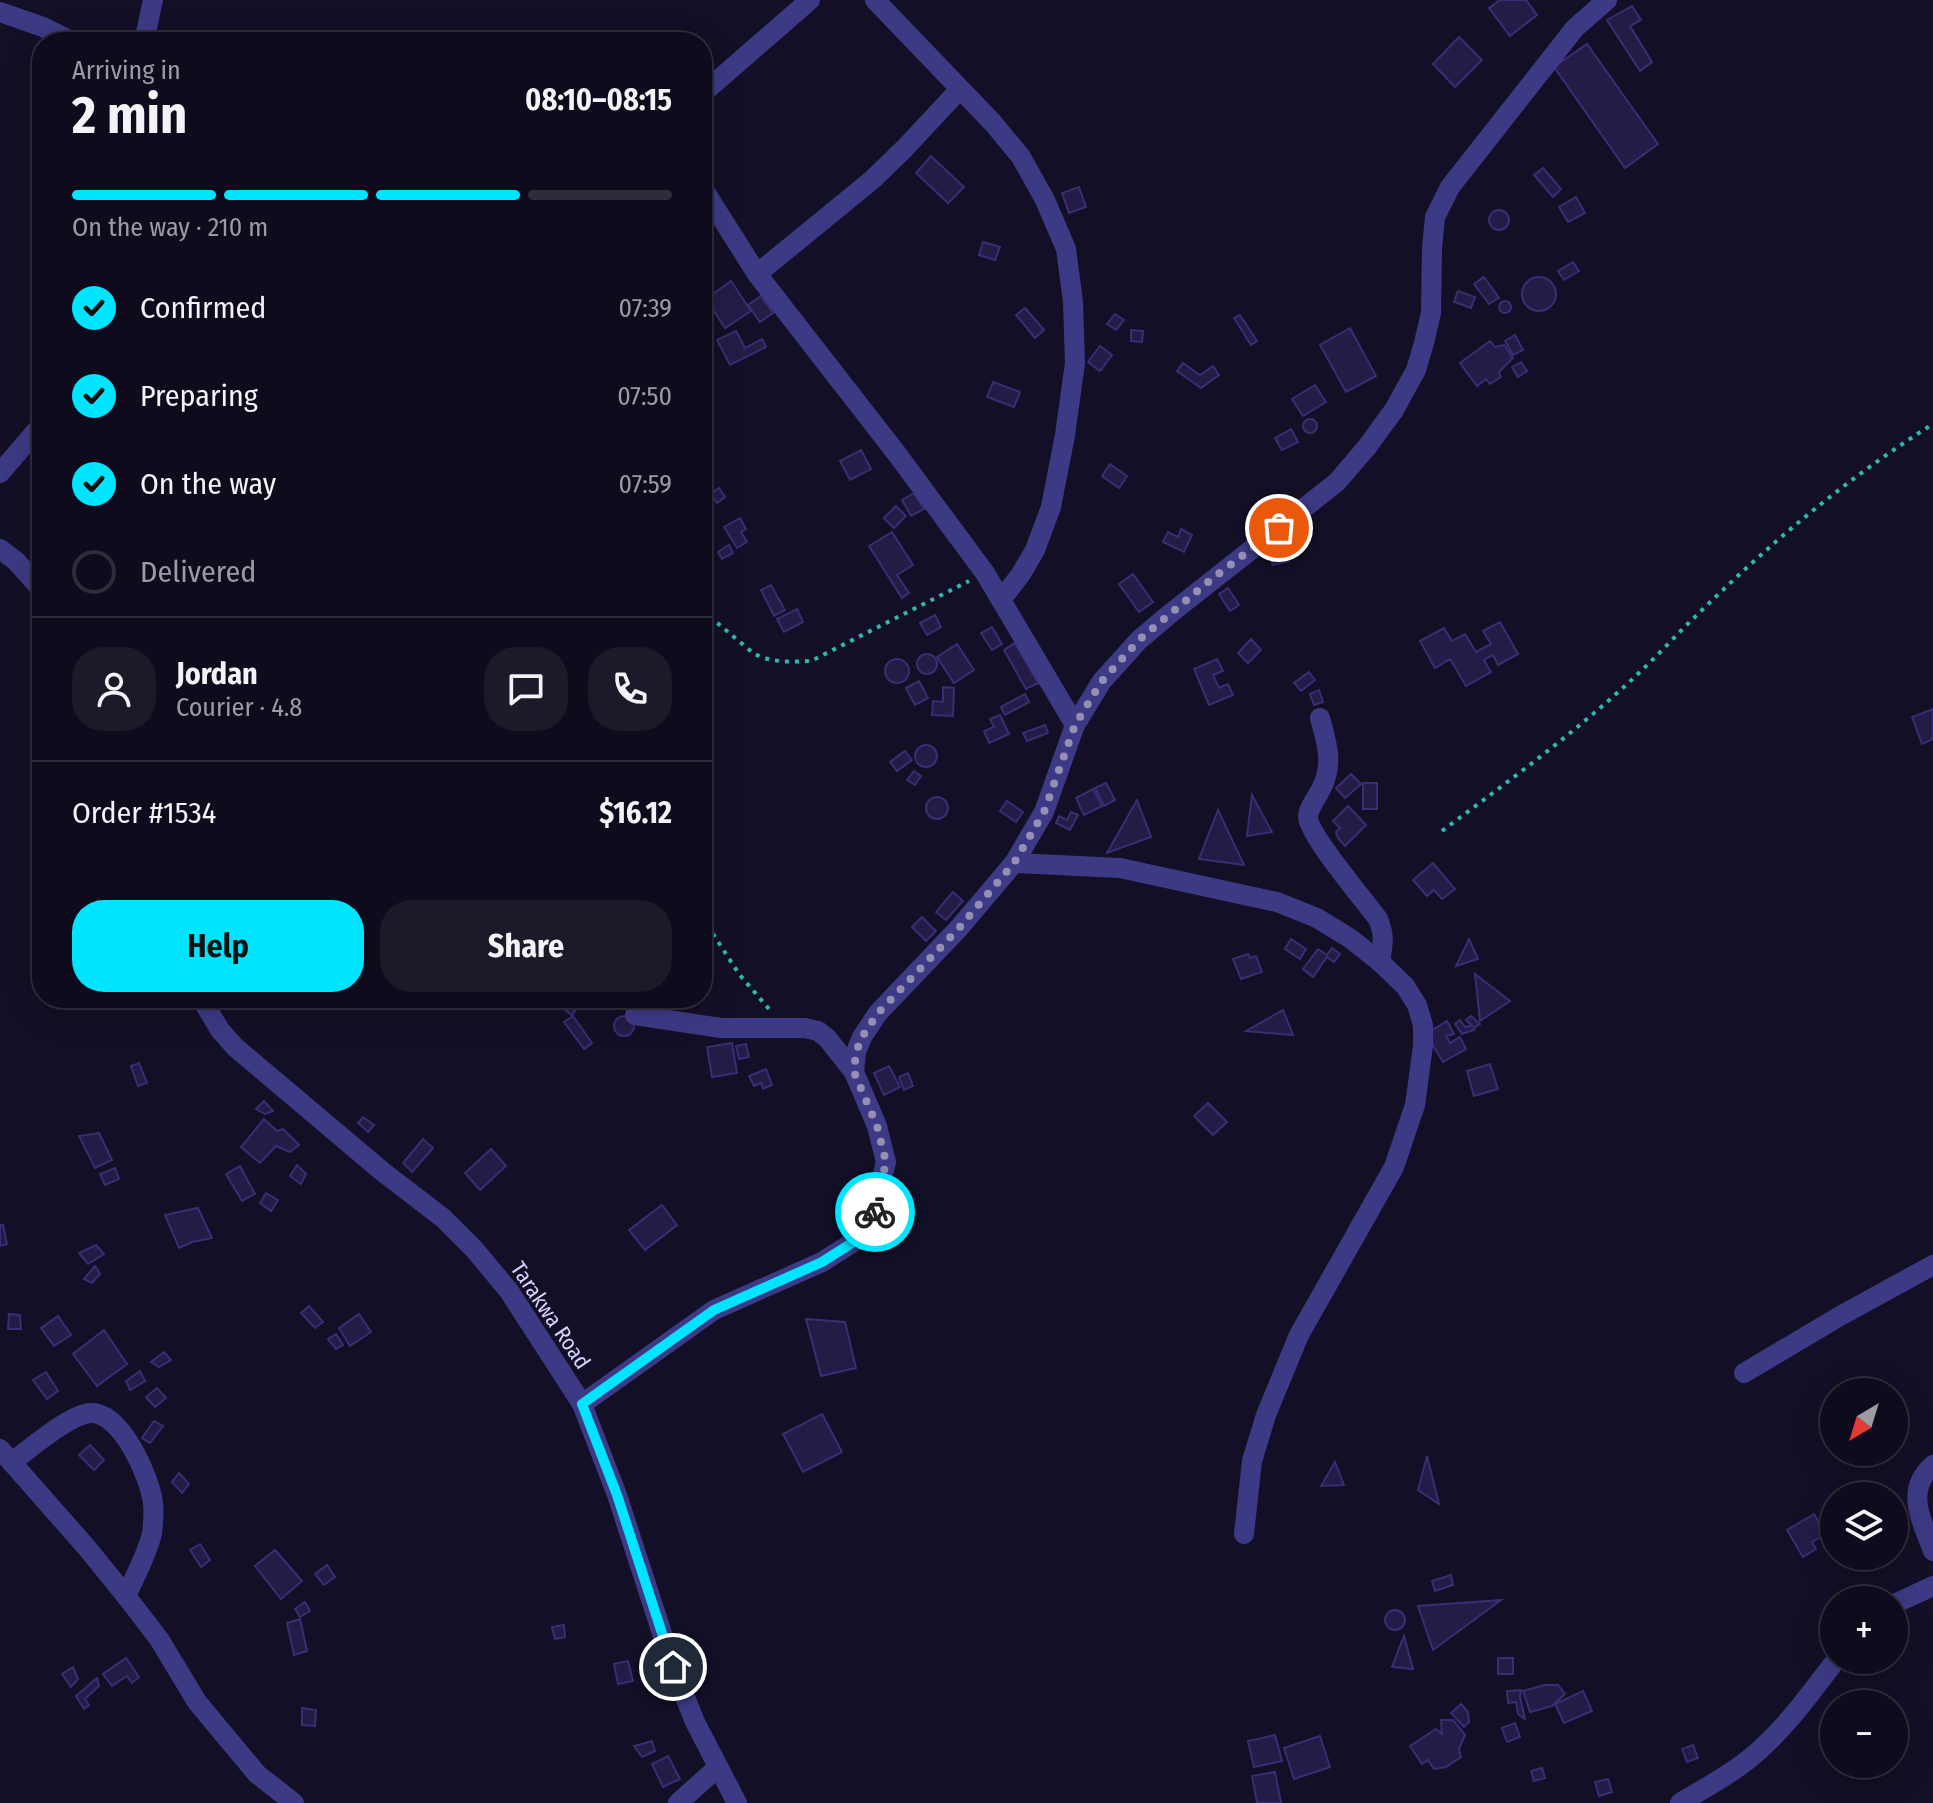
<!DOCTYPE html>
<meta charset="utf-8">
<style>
body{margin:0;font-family:"Fira Sans Condensed",sans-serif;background:#1c1929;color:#f1f3f6;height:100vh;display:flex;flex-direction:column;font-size:30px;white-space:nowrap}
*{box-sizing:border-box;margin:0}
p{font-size:26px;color:#9b9ba3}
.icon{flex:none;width:44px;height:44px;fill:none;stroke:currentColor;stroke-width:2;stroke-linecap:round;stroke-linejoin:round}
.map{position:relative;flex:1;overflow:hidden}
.sheet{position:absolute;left:32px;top:32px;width:680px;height:976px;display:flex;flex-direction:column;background:#0e0b1c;border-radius:32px;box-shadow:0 8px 32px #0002,0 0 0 2px #2e2b3b}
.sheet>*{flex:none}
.needle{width:52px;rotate:218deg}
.buttons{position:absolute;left:1820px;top:1378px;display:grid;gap:16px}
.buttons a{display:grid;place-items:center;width:88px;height:88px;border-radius:50%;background:#0e0b1c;box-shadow:0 8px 32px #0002,0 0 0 2px #2e2b3b;font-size:40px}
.pin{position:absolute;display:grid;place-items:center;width:68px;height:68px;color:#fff;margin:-34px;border:4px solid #fff;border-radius:50%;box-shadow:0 2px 8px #0007}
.courier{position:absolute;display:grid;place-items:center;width:80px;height:80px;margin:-40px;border:6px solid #00e5ff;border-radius:50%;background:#fff;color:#222;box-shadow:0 2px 10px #0007}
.overview em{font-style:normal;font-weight:700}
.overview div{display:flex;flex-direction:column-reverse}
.overview{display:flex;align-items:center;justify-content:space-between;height:136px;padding:0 40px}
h1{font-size:52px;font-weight:700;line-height:60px}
.bar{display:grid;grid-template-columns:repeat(4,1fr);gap:12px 8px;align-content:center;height:96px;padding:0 40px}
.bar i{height:10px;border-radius:6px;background:#2e2b3b}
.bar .selected{background:#00e5ff}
.bar p{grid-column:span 4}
.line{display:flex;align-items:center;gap:20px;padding:0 40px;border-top:2px solid #2e2b3b}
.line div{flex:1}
.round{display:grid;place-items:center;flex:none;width:84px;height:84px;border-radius:32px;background:#1c1929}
ol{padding:0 40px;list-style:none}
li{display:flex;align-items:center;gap:24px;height:88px}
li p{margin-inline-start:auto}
li .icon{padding:8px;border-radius:50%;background:#00e5ff;color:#111;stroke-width:4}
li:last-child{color:#9b9ba3}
li i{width:44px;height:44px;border:4px solid #2e2b3b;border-radius:50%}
.primary-button{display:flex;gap:16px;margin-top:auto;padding:16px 40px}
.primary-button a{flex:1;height:92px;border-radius:32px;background:#00e5ff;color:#111;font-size:32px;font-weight:700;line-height:92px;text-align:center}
.primary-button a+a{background:#1c1929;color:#f1f3f6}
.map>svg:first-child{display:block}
</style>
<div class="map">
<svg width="1933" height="1803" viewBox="0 0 1933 1803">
<rect width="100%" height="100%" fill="#130f26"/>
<!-- building -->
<g fill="#241b47" stroke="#3b2d73" stroke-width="2">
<path d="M1500,0H1526L1537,15L1510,36L1489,8Z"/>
<path d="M1632,6L1641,20L1630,26L1652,62L1640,71L1607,20Z"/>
<path d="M1459,37L1482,60L1455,87L1433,64Z"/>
<path d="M1587,44L1658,144L1625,168L1554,67Z"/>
<path d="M931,156L964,187L948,203L916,173Z"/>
<path d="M1543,168L1561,189L1553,197L1534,175Z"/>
<path d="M1079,187L1086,207L1069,213L1062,193Z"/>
<path d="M1576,197L1585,213L1568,222L1559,207Z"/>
<circle cx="1499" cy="220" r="10"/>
<path d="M983,242L1000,247L995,260L979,255Z"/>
<path d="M1573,262L1579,271L1564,280L1558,271Z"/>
<circle cx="1539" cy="294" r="17"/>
<path d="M1484,277L1499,298L1489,304L1474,284Z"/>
<path d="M731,281L751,311L725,328L710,305L702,304V292L713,294Z"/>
<path d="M1458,291L1475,297L1471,308L1454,302Z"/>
<path d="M761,296L773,313L760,322L748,305Z"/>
<circle cx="1505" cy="307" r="6"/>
<path d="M1025,308L1044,330L1035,338L1016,315Z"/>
<path d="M1115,314L1124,320L1116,330L1107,324Z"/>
<path d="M1240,315L1257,341L1251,345L1234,318Z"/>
<path d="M1350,328L1376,376L1346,392L1320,345Z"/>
<path d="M1131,330L1143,331L1142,342L1131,341Z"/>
<path d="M736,331L745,348L762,339L766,347L730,365L717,340Z"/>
<path d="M1515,335L1523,350L1513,355L1505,341Z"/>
<path d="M1490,341L1495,347L1504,345L1513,358L1499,372L1501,377L1490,384L1486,379L1477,386L1460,363Z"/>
<path d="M1100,346L1112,355L1100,371L1088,362Z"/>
<path d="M1521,362L1527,371L1518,377L1512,367Z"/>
<path d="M1183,363L1200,375L1213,366L1219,375L1201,388L1177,371Z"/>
<path d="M993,382L1020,392L1014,407L987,397Z"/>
<path d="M1315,385L1326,402L1303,416L1292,399Z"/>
<circle cx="1310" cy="426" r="7"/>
<path d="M1291,429L1298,442L1282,450L1275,438Z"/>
<path d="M861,450L871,469L850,480L840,461Z"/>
<path d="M1110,464L1127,476L1119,488L1102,476Z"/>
<path d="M719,488L725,497L717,503L711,494Z"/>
<path d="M42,491V515L31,506Z"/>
<path d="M914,493L924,509L911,516L902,500Z"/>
<path d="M896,506L906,516L894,528L884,518Z"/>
<path d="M740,518L746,529L741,532L747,542L737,548L724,527Z"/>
<path d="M1181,529L1192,535L1184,552L1163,542L1168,532L1178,537Z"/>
<path d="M892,532L913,565L897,575L909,593L902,598L869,546Z"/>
<path d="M729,545L733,553L722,559L718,552Z"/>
<path d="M1285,549L1289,561L1273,565L1269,553Z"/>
<path d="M1133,574L1153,602L1139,612L1119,584Z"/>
<path d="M771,585L785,610L774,616L761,590Z"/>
<path d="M1228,588L1239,605L1230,611L1219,594Z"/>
<path d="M797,609L803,622L784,632L777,619Z"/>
<path d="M935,615L941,627L927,635L920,623Z"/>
<path d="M1500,622L1518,654L1498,665L1493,655L1484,660L1491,672L1466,686L1450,659L1435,668L1420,641L1444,628L1452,641L1465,634L1476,652L1491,644L1483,631Z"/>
<path d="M992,627L1002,644L992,650L981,633Z"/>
<path d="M1251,639L1261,650L1248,663L1238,653Z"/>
<path d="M1015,643L1038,683L1026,689L1004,650Z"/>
<path d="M957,644L974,670L954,683L937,657Z"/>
<circle cx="927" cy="664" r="10"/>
<path d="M1217,659L1223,671L1213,675L1219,688L1228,684L1233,695L1209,705L1194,669Z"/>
<circle cx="897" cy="671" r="12"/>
<path d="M1309,672L1315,680L1301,691L1294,683Z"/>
<path d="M919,681L928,698L915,705L906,688Z"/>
<path d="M943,687L954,688L953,716L932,715L933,701L943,702Z"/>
<path d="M1319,690L1323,702L1314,705L1310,694Z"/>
<path d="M1025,694L1029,702L1005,715L1001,707Z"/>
<path d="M1933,709V739L1922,744L1912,717Z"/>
<path d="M1000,715L1009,734L989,743L984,731L994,727L990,719Z"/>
<path d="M1045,725L1048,733L1027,741L1023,733Z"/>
<circle cx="926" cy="756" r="11"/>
<path d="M905,751L912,760L897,771L890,762Z"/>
<path d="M914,771L921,776L915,785L907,780Z"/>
<path d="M1351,774L1361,784L1345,798L1336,788Z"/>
<path d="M1106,783L1115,800L1104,806L1095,788Z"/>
<rect x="1363" y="783" width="14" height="26"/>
<path d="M1093,789L1102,806L1084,815L1076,798Z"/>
<path d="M1252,795L1272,832L1247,836Z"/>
<circle cx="937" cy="808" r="11"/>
<path d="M1137,800L1151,837L1107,853Z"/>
<path d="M1007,801L1023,812L1016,822L1000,811Z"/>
<path d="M1348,806L1366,825L1345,846L1338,838L1336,832L1340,828L1333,821Z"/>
<path d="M1218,810L1244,865L1199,859Z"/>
<path d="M1071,812L1078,815L1070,830L1056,823L1059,816L1067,820Z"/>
<path d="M1433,863L1455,889L1442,899L1434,890L1427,896L1413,880Z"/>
<path d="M953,892L963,901L946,920L936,912Z"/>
<path d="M922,917L936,931L926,941L912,927Z"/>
<path d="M1291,939L1306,949L1300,959L1285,949Z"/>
<path d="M1469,939L1478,959L1456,966Z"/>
<path d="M1332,948L1340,954L1334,962L1327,957L1313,977L1303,969L1318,949L1327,955Z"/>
<path d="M1248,954L1250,958L1256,956L1262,972L1241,979L1233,959Z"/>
<path d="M1475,974L1510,1001L1480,1021Z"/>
<path d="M563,998H584L572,1015L558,1005Z"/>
<path d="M1283,1010L1293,1035L1246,1031Z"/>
<circle cx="624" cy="1026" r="10"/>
<path d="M573,1016L592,1043L584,1049L564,1022Z"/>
<path d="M1471,1016L1480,1024L1475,1027L1474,1030L1462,1034L1455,1024L1460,1020L1465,1027L1472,1026L1466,1020Z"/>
<path d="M1447,1021L1454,1034L1446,1036L1450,1043L1460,1037L1466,1049L1443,1062L1426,1034Z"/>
<path d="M732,1043L737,1073L712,1077L707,1047Z"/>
<path d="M746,1044L749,1057L739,1059L736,1046Z"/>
<path d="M139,1063L147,1083L138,1086L131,1066Z"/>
<path d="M1490,1064L1498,1089L1474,1096L1467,1071Z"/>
<path d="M889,1066L900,1087L884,1095L874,1073Z"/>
<path d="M766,1069L772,1085L763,1089L761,1083L754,1086L749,1076Z"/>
<path d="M908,1073L913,1086L904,1090L899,1077Z"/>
<path d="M264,1101L273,1111L265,1114L256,1109Z"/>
<path d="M1208,1103L1227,1122L1213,1135L1194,1116Z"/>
<path d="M363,1117L374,1125L368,1132L358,1123Z"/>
<path d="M264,1119L277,1131L283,1129L299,1145L290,1152L276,1146L260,1163L241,1147Z"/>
<path d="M99,1133L112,1160L95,1168L79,1136Z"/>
<path d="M423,1139L433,1148L412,1172L403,1163Z"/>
<path d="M491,1149L506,1166L480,1190L465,1173Z"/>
<path d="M297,1165L306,1174L301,1184L290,1176Z"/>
<path d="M240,1166L255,1194L242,1201L226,1174Z"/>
<path d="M115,1168L119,1179L105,1185L100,1174Z"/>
<path d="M266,1193L278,1200L271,1211L260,1203Z"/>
<path d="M662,1205L677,1225L645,1250L629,1230Z"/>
<path d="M198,1208L212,1238L192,1242L179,1248L165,1215Z"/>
<path d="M0,1225H3L7,1244L0,1246Z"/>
<path d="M96,1245L104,1254L88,1264L79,1253Z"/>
<path d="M95,1266L100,1274L92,1283L84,1279Z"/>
<path d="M309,1306L323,1322L315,1328L301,1313Z"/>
<path d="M9,1314L20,1315L21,1329H8Z"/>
<path d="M359,1314L371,1332L350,1346L339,1328Z"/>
<path d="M58,1316L71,1335L54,1346L41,1328Z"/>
<path d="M806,1319L845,1322L856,1368L821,1376Z"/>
<path d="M104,1330L127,1364L97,1386L73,1354Z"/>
<path d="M336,1334L343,1345L336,1349L328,1339Z"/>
<path d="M164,1352L171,1360L159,1367L151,1362Z"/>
<path d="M140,1371L145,1381L130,1390L126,1381Z"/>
<path d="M46,1372L58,1391L47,1399L33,1380Z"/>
<path d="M157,1388L166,1398L155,1407L146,1397Z"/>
<path d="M822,1414L842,1452L803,1472L783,1434Z"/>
<path d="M154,1421L163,1426L150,1443L142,1438Z"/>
<path d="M90,1445L104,1460L94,1470L79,1455Z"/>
<path d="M1427,1456L1439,1504L1418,1490Z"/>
<path d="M1335,1462L1344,1485L1321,1486Z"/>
<path d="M179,1473L189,1484L182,1493L172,1482Z"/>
<path d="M1814,1514L1826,1534L1812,1542L1816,1549L1803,1557L1787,1530Z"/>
<path d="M1899,1518L1905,1523L1894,1537V1525Z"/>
<path d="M200,1544L210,1560L201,1567L190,1550Z"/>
<path d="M275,1550L302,1581L281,1599L255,1566Z"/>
<path d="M327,1565L335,1577L324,1585L315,1574Z"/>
<path d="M1451,1575L1453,1585L1435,1591L1432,1581Z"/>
<path d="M1501,1600L1433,1650L1418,1606Z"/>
<path d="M305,1602L310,1611L300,1617L295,1609Z"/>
<circle cx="1395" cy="1620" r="10"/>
<path d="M300,1619L307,1651L294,1655L287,1623Z"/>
<path d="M564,1625L565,1637L555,1639L552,1627Z"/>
<path d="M1404,1636L1413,1669L1392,1667Z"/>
<path d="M126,1658L139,1677L132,1683L127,1676L112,1686L103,1674Z"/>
<rect x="1498" y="1658" width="15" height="16"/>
<path d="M628,1661L633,1681L618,1684L614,1664Z"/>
<path d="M73,1667L78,1679L71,1687L62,1674Z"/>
<path d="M97,1678L99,1686L85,1699L89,1705L84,1709L76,1696Z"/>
<path d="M1544,1685H1558L1565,1694L1552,1706L1530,1712L1523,1691Z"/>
<path d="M1521,1690L1520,1697L1525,1719L1518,1714L1516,1702L1508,1703L1507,1691Z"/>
<path d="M1583,1691L1592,1711L1564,1723L1555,1704Z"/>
<path d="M1461,1704L1468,1712L1469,1722L1464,1727L1451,1713Z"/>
<path d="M302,1708L316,1710L315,1726L302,1725Z"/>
<path d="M1441,1720H1453L1465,1735L1459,1749L1461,1757L1446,1767L1434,1769L1428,1760L1422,1764L1410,1746L1436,1729L1442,1734Z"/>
<path d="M1515,1723L1520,1737L1507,1742L1502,1728Z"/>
<path d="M1275,1735L1282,1761L1254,1767L1248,1741Z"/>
<path d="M1320,1736L1330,1767L1294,1779L1284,1748Z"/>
<path d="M652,1741L655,1751L642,1757L634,1746Z"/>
<path d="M1693,1745L1698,1758L1687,1762L1682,1749Z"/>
<path d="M668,1756L680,1779L663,1787L652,1764Z"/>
<path d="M1542,1768L1545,1778L1534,1781L1531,1771Z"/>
<path d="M1275,1772L1281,1803H1257L1252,1776Z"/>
<path d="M1608,1779L1612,1792L1599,1796L1595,1782Z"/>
</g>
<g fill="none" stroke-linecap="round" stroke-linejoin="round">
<!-- path -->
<g stroke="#2fb8b0" stroke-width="4" stroke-dasharray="4 6" stroke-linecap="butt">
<path d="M702,610L753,653C770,663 792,662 811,661L969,581"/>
<path d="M1442,831C1510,780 1579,730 1641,671C1660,653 1678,633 1697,615C1769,544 1847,478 1933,424"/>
<path d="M702,917L739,974L769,1009"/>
</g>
<!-- minor -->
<g stroke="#3d3a85" stroke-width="20">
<path d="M875,0L993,123L1021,157L1045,200L1066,249L1073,302L1075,363L1065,435L1051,507L1035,550L1021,574L1001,600"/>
<path d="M0,12L43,27L73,42"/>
<path d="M144,42L153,0"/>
<path d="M702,94L810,0"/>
<path d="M702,187L757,274L897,454L985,573L1075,725"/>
<path d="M757,274L872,180L904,149L960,89"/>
<path d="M0,473L42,424"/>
<path d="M0,549L16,561L42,590"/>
<path d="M1320,718C1327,743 1334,765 1321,789C1317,798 1308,808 1308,817C1308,834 1365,901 1378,919C1385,935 1383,945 1380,962"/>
<path d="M1014,863L1120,868L1277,902L1317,918L1351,939L1380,962L1405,986L1417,1005L1423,1025V1046L1415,1105L1394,1167L1299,1335L1266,1415L1252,1461L1244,1534"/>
<path d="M201,998L220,1030L235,1047L383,1172L443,1218L474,1249L509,1291L582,1404L617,1495L673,1667L695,1722L737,1803"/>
<path d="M635,1015L721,1028H805L818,1031L827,1038L854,1072"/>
<path d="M1744,1373L1840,1316L1933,1265"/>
<path d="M582,1404L714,1310L822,1262L855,1241L870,1226L886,1162L877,1126L854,1072L856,1052L862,1037L878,1013L959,928L1014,863L1044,812L1075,725L1102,681L1139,640L1171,613L1337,482L1367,447L1394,410L1416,370L1424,343L1431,313L1432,248L1435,217L1450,187L1575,28L1607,0"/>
<path d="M0,1449L87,1548L126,1596L159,1639L197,1702L257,1774L294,1803"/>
<path d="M13,1461C31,1448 69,1415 90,1413C121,1411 150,1477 153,1503C154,1512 153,1525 152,1533C147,1555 135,1576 126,1596"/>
<path d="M1933,1465C1904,1490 1922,1521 1933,1551"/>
<path d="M1894,1604L1933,1586"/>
<path d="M678,1803L717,1768"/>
<path d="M1680,1803C1703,1789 1728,1776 1749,1759C1783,1732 1810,1694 1836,1660"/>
</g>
</g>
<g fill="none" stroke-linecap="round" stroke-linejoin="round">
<!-- done -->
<path stroke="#948fb3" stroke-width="8" stroke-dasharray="0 14.4" d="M875,1212L886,1162L877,1126L854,1072L856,1052L862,1037L878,1013L959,928L1014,863L1044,812L1075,725L1102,681L1139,640L1213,578L1279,528"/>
<!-- route -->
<path stroke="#00e5ff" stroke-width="10" d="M673,1667L617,1495L582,1404L714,1310L822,1262L855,1241L870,1226L875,1212"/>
</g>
<g text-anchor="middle" stroke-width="6" stroke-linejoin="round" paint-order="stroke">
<!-- street labels -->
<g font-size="22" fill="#d9d4ff" stroke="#130f26">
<text transform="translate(551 1315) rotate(56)" y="8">Tarakwa Road</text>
</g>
</g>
</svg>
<div class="buttons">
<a><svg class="needle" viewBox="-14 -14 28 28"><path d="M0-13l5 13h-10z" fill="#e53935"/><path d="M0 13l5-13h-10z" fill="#9b9ba3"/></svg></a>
<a><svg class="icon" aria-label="layers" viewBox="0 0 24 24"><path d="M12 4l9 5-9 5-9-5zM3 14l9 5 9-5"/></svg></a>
<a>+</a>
<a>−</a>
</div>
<div class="pin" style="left:1279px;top:528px;background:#ea580c"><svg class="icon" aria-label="bag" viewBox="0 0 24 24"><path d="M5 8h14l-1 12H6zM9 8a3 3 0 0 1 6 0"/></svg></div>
<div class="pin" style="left:673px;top:1667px;background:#1f2937"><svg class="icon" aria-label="home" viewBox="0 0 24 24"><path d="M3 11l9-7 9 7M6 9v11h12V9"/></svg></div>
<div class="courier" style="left:875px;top:1212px"><svg class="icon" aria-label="bike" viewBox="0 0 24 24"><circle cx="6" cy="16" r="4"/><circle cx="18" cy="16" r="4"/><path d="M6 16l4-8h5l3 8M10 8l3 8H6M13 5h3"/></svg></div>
<section class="sheet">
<div class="overview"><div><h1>2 min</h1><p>Arriving in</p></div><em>08:10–08:15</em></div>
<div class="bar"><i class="selected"></i><i class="selected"></i><i class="selected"></i><i></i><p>On the way · 210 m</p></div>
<ol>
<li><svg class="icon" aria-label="check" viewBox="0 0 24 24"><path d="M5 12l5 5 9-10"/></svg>Confirmed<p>07:39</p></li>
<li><svg class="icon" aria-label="check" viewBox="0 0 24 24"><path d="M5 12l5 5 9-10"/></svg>Preparing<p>07:50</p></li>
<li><svg class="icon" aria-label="check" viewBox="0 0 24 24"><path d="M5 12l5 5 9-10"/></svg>On the way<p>07:59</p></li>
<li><i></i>Delivered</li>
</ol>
<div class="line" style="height:144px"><a class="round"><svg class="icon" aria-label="person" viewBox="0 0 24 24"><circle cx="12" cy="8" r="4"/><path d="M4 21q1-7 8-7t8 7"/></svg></a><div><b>Jordan</b><p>Courier · 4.8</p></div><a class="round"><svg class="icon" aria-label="chat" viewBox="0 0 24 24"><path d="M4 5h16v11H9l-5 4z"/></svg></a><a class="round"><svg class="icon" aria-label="phone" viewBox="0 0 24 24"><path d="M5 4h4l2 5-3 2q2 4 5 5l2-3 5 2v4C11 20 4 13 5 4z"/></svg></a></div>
<div class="line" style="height:104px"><div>Order #1534</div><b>$16.12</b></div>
<div class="primary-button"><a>Help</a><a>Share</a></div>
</section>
</div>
